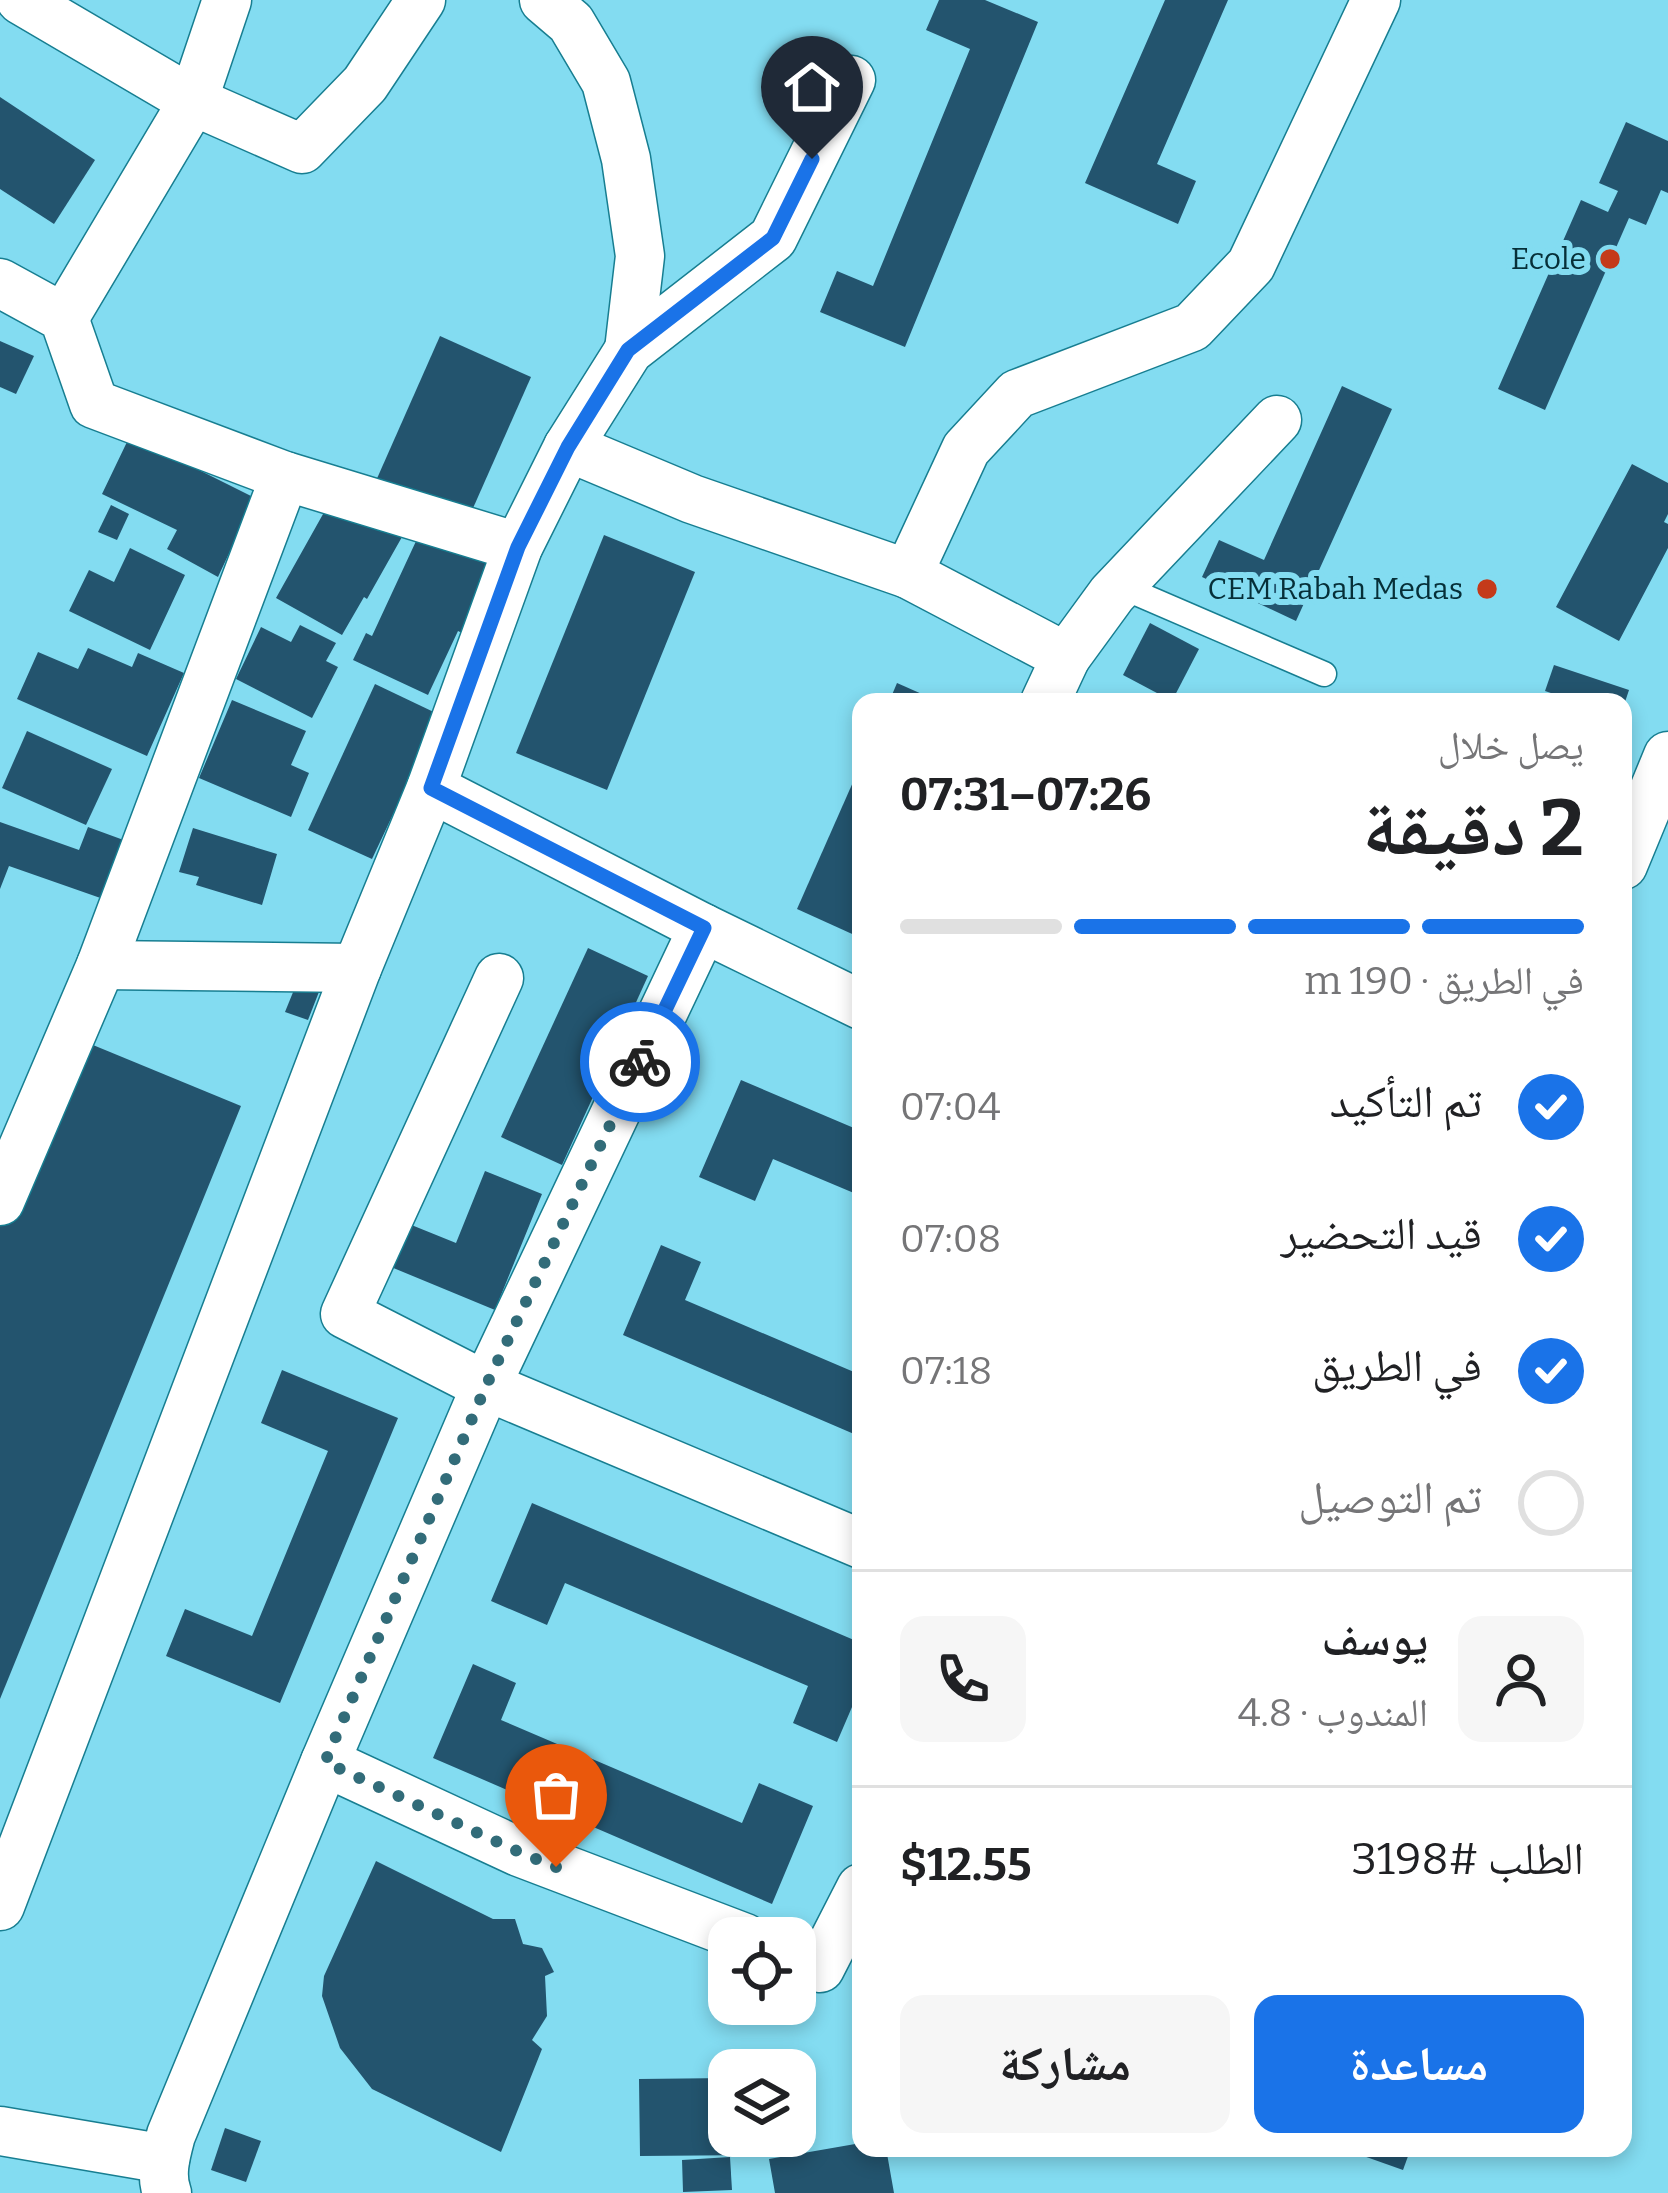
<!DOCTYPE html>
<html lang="ar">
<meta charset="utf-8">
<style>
body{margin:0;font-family:Bitter,"Noto Naskh Arabic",serif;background:#f6f6f6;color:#202124;direction:rtl;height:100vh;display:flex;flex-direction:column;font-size:45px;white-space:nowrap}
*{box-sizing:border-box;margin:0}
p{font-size:39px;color:#757577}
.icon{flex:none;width:66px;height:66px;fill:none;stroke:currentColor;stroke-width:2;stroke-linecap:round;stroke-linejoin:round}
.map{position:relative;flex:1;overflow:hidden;direction:ltr}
.panel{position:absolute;left:852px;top:693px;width:780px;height:1464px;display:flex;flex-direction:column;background:#fff;border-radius:24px;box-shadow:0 6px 18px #0003;direction:rtl}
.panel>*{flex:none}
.buttons{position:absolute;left:708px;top:1917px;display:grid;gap:24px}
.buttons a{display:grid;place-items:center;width:108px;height:108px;border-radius:24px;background:#fff;box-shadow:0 6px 18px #0003;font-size:60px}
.pin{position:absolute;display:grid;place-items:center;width:102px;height:102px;color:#fff;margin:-123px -51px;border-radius:50% 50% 50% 0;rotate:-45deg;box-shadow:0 0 12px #0007}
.pin .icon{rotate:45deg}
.courier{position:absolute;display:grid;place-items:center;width:120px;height:120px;margin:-60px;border:9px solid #1a73e8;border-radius:50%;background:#fff;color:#222;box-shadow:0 3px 15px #0007}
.summary em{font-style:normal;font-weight:700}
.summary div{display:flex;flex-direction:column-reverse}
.summary{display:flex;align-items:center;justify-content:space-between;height:204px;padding:0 48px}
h1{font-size:78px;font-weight:700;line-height:90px}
.bar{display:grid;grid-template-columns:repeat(4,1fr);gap:18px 12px;align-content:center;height:144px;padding:0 48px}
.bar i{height:15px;border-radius:9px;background:#e0e0e0}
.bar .current{background:#1a73e8}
.bar p{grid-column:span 4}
.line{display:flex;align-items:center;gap:30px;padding:0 48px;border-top:3px solid #e0e0e0}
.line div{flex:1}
.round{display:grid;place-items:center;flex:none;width:126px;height:126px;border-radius:24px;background:#f6f6f6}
ol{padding:0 48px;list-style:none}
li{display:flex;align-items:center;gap:36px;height:132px}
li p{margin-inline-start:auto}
li .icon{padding:12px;border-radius:50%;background:#1a73e8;color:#fff;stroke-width:4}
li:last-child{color:#757577}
li i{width:66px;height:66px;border:6px solid #e0e0e0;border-radius:50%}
.primary-button{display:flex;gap:24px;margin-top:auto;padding:24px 48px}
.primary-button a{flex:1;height:138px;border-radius:24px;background:#1a73e8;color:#fff;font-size:48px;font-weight:700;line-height:138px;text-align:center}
.primary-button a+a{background:#f6f6f6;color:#202124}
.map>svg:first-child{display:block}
</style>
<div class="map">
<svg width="1668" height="2193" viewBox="0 0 1668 2193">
<rect width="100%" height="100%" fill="#83dcf1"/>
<!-- building -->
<g fill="#23546e">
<path d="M939,0H985L1038,22L905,347L820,312L837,271L873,286L970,49L926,30Z"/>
<path d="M1165,0H1228L1157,164L1196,181L1178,224L1085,183Z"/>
<path d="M0,97L95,160L54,224L0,189Z"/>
<path d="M1626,122L1668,141V193L1661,190L1646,225L1629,218L1545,410L1498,389L1581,200L1608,212L1618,191L1599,183Z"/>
<path d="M440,336L531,377L466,524L375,483Z"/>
<path d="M0,341L34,356L16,394L0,387Z"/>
<path d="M1342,386L1392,409L1296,621L1202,577L1219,540L1264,560Z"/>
<path d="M138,419L203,450L195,468L255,498L218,577L167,549L177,530L102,494Z"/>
<path d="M1632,464L1668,483V514L1664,522L1668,524V548L1619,641L1556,607Z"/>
<path d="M341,482L411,521L367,599L364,597L342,635L276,598Z"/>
<path d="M111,505L129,514L117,540L98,532Z"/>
<path d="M430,511L502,546L462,633L458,631L428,695L353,660L366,633L372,636Z"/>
<path d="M604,535L695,572L607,790L516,753Z"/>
<path d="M130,548L185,575L150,650L69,611L89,570L114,582Z"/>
<path d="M1150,623L1199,649L1172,701L1123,675Z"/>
<path d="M300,625L336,643L326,661L338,667L312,718L236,679L261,627L291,642Z"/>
<path d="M88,648L132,667L138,653L184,673L147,756L17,699L38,652L78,669Z"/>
<path d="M1554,665L1629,690L1625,702H1577L1545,691Z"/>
<path d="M897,683L940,702H889Z"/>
<path d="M375,684L440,715L372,859L308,830Z"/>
<path d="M232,700L306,731L291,765L309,773L291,817L199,778Z"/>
<path d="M27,731L112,769L86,825L2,788Z"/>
<path d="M861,764V938L797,909Z"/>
<path d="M0,822L79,850L88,827L129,842L109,901L9,866L0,889Z"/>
<path d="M193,828L277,854L262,905L196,885L199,877L179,872Z"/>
<path d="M588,948L648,976L562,1165L501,1137Z"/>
<path d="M302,970L324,979L308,1020L285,1012Z"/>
<path d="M76,1038L241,1106L0,1699V1224Z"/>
<path d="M741,1080L861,1131V1196L773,1159L755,1201L699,1177Z"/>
<path d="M485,1171L542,1194L495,1310L391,1267L409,1224L456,1243Z"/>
<path d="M661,1245L701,1262L685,1300L861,1375V1437L623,1335Z"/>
<path d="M282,1370L398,1418L280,1703L166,1656L185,1609L252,1636L328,1451L261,1423Z"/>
<path d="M532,1503L861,1643V1686L837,1742L793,1723L808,1686L565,1583L547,1625L491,1601Z"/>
<path d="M473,1664L516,1683L501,1720L742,1823L759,1783L813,1806L772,1904L433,1758Z"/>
<path d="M376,1861L493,1919H515L523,1944L542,1948L554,1972L545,1976L547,2016L532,2040L542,2049L501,2152L372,2089L340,2048L322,1996L324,1976Z"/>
<path d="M729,2078V2136H757V2155L640,2156L639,2079Z"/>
<path d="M225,2128L261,2141L246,2182L211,2170Z"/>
<path d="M861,2143V2148H886L894,2193H775L769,2159Z"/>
<path d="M1341,2148H1411L1403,2170Z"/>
<path d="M730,2157L732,2190L683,2192L682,2160Z"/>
</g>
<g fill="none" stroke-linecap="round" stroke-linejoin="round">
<!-- service casing -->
<g stroke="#177e91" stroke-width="27">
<path id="service" d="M1120,586L1324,674"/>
</g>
<!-- minor casing -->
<g stroke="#177e91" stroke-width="51">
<g id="minor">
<path d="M21,0L193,101L302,149L365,84L421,0"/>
<path d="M544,0L571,23L606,82L626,159L640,256L629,350"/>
<path d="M0,283L64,318L94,404L285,476L518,547"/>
<path d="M64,318L193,101L227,0"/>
<path d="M568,447L692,499L908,574L966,449L1017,394L1192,327L1251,265L1376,0"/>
<path d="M908,574L1066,657L1045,702"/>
<path d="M1066,657L1112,594L1277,420"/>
<path d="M1623,865L1668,756"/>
<path d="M703,928L861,1005"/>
<path d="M101,965L357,968"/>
<path d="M499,978L345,1314L486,1386L861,1544"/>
<path d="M0,1201L101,965L285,476"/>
<path d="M325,1762L519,1852L745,1938"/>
<path d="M0,1906L357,968L431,788L518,547L568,447L629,350L773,238L851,80"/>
<path d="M820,1968L861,1888"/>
<path d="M0,2131L165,2159"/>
<path d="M167,2193C160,2174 166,2154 171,2135L325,1762L486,1386L703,928L431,788"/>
</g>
</g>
<!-- service -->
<use href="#service" stroke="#fff" stroke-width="24"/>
<!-- minor -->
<use href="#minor" stroke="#fff" stroke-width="48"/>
</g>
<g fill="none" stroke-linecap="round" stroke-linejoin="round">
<!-- done -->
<path stroke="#326c79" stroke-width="12" stroke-dasharray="0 21.6" d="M556,1867L519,1852L325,1762L486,1386L640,1062"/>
<!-- route -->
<path stroke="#1a73e8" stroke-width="15" d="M640,1062L704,928L431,788L518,547L568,447L628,350L773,238L812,159"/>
</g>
<!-- markers -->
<g fill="#c43a1a" stroke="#83dcf1" stroke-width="4.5">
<circle cx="1610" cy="259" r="12"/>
<circle cx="1487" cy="589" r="12"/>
</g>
<g text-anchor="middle" stroke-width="12" stroke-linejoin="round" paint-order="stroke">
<!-- poi labels -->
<g font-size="30" fill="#062f38" stroke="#83dcf1" text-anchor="end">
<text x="1586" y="269">Ecole</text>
<text x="1463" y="599">CEM Rabah Medas</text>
</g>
</g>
</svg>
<div class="buttons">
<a><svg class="icon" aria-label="locate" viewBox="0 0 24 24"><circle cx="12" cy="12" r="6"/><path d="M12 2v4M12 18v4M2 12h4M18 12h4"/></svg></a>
<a><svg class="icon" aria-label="layers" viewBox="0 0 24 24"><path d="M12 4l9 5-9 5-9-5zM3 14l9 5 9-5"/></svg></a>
</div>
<div class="pin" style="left:556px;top:1867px;background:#ea580c"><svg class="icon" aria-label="bag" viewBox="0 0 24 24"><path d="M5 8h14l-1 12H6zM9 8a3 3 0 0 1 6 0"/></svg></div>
<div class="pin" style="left:812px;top:159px;background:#1f2937"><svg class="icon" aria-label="home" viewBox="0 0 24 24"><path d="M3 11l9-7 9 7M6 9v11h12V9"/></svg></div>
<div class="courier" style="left:640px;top:1062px"><svg class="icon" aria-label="bike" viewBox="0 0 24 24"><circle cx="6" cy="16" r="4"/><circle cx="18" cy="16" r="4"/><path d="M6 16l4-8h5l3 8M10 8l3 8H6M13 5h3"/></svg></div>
<section class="panel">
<div class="summary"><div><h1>2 دقيقة</h1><p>يصل خلال</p></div><em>07:26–07:31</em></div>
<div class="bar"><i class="current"></i><i class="current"></i><i class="current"></i><i></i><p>في الطريق · 190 m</p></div>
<ol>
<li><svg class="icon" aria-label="check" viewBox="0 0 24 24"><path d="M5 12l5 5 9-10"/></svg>تم التأكيد<p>07:04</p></li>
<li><svg class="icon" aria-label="check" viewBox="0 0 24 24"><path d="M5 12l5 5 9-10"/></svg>قيد التحضير<p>07:08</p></li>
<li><svg class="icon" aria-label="check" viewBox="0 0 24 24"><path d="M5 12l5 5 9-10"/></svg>في الطريق<p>07:18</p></li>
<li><i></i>تم التوصيل</li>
</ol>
<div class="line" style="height:216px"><a class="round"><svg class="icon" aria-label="person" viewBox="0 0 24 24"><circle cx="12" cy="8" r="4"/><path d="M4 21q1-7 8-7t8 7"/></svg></a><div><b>يوسف</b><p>المندوب · 4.8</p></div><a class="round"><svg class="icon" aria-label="phone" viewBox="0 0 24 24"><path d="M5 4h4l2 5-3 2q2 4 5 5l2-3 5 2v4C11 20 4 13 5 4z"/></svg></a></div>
<div class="line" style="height:156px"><div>الطلب #3198</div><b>$12.55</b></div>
<div class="primary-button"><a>مساعدة</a><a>مشاركة</a></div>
</section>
</div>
